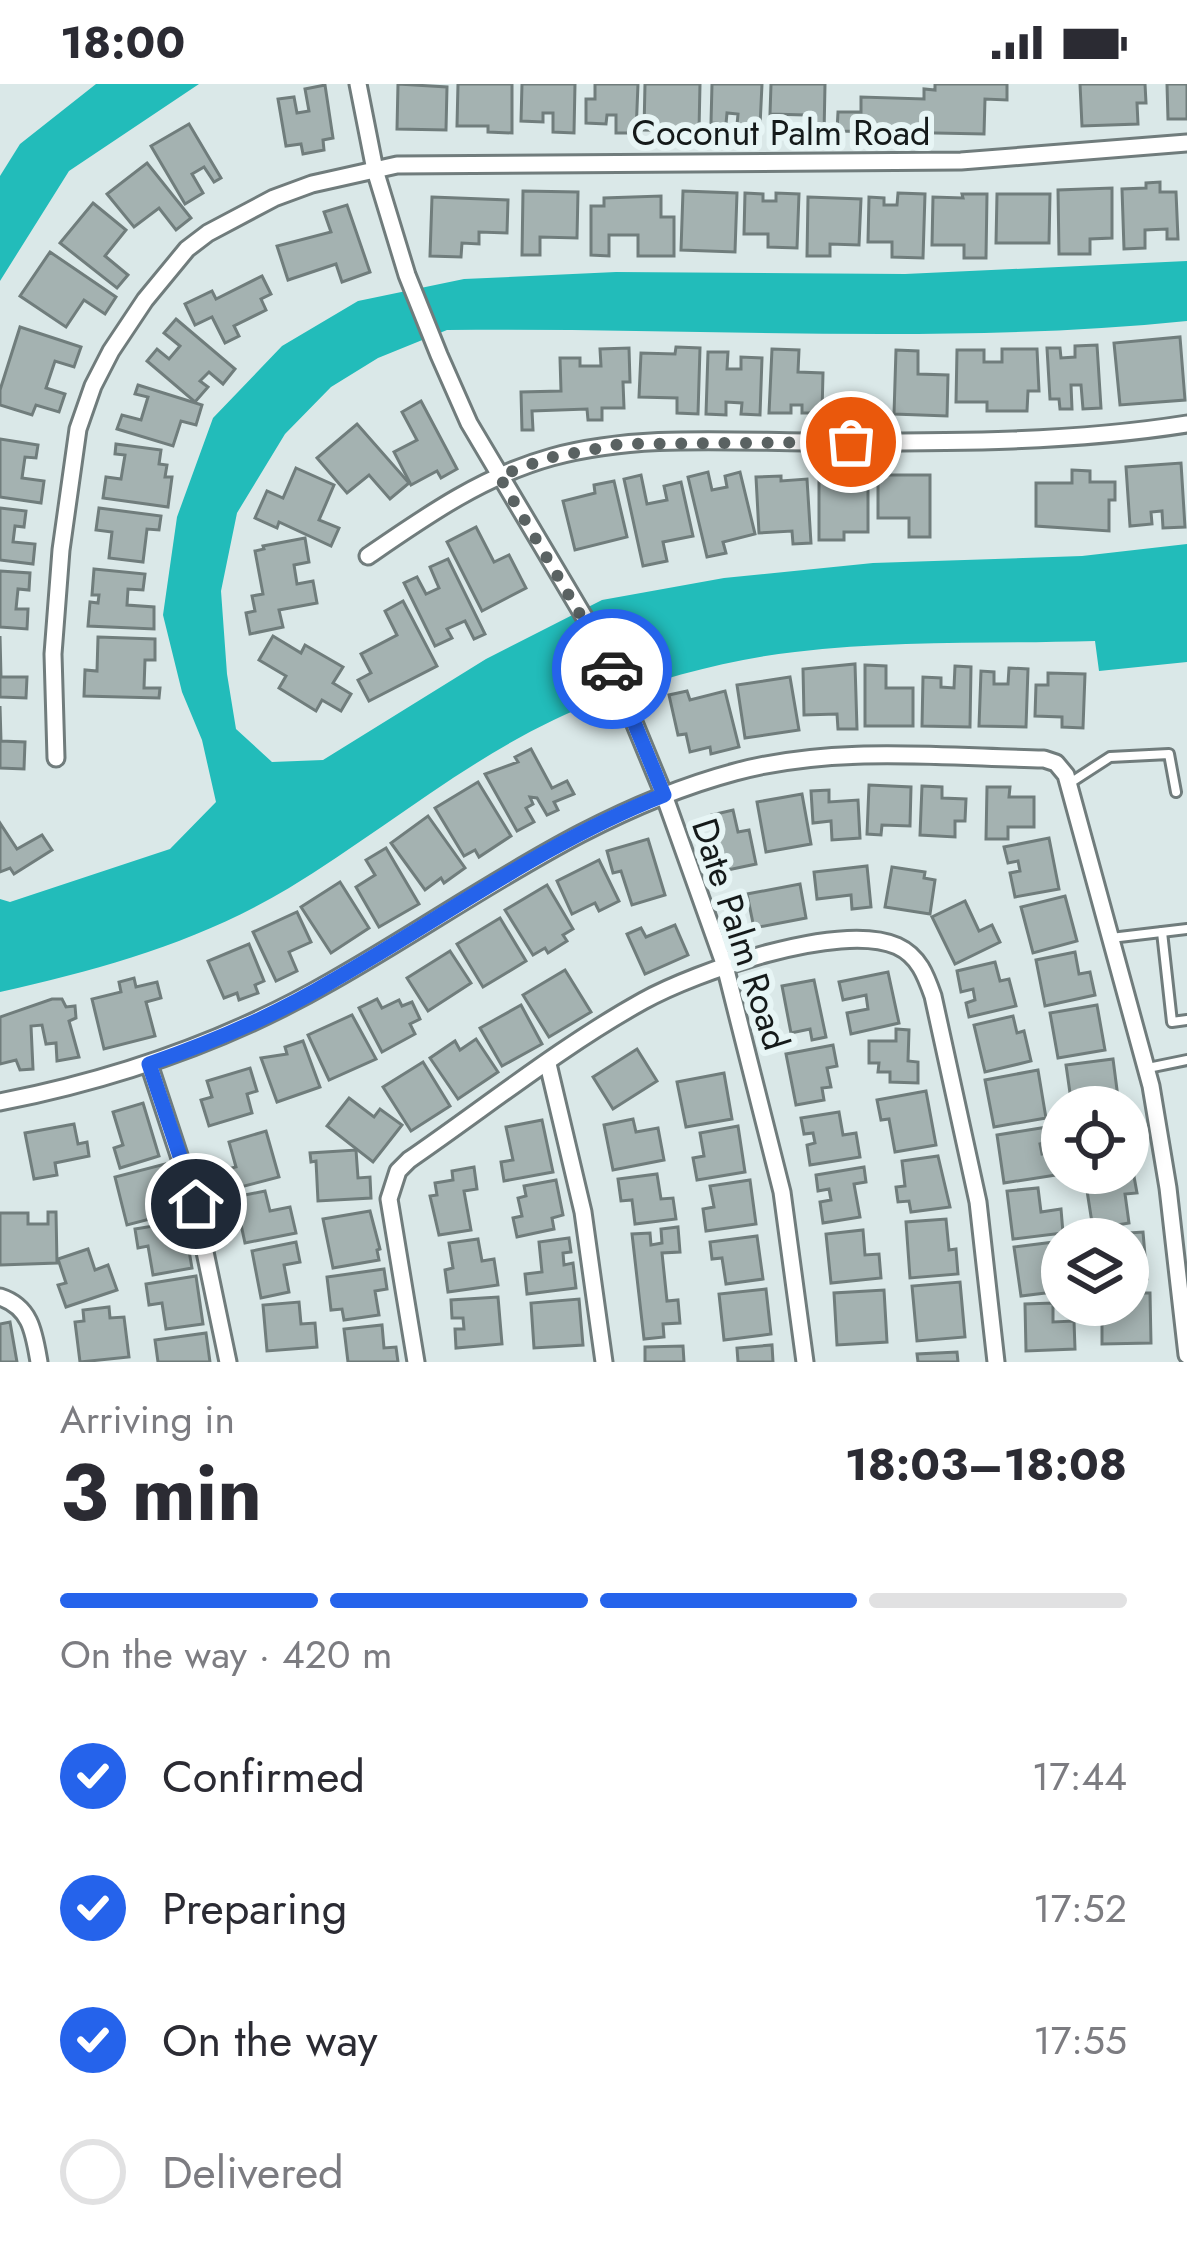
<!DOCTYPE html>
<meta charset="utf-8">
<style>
body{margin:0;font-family:Jost,sans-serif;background:#f7f7f7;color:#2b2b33;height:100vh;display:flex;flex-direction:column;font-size:45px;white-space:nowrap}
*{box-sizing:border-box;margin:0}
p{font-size:39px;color:#7c7c81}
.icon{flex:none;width:66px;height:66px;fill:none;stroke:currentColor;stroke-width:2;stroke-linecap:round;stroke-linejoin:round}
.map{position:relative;height:1278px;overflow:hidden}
.drawer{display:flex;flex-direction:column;background:#fff;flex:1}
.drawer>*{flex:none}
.tools{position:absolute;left:1041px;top:1002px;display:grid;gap:24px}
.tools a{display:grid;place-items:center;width:108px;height:108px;border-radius:50%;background:#fff;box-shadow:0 6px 18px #0003;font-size:60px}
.pin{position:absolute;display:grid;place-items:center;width:102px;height:102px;color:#fff;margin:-51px;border:6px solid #fff;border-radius:50%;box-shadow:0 3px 12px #0007}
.courier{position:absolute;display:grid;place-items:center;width:120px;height:120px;margin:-60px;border:9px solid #2563eb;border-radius:50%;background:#fff;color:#222;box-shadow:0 3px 15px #0007}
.headline em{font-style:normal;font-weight:700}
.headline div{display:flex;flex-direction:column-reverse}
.headline{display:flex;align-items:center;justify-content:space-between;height:204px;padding:0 60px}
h1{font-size:78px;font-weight:700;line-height:90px}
.bar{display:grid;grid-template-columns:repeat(4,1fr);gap:18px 12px;align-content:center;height:144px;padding:0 60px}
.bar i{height:15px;border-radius:9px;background:#e1e1e2}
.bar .selected{background:#2563eb}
.bar p{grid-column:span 4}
ol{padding:0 60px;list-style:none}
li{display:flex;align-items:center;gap:36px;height:132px}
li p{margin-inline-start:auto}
li .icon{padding:12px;border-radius:50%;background:#2563eb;color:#fff;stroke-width:4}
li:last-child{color:#7c7c81}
li i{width:66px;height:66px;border:6px solid #e1e1e2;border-radius:50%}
.status{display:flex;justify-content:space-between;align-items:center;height:84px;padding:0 60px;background:#fff;direction:ltr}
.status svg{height:33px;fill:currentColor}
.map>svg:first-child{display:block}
</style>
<div class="status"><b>18:00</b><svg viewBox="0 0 49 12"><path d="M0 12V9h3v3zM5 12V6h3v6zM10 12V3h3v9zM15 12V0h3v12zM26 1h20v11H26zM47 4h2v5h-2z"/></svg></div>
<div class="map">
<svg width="1187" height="1278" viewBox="0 0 1187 1278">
<rect width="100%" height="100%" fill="#dae8e8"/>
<!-- water -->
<g fill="#22bcba">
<path d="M96,0H199L69,87L0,197V92L20,60Z"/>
<path d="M1187,177V237C941,262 694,243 447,246L378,274L331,303L285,350L237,429L221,507L227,590L236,645L272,678L323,676L486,575L602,516L724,494L873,479L1082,472L1187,460V578L1099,587L1095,557C996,560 893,556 795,568C730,575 662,594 601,616C488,657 391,742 289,804C199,858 102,885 0,908V815L10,818L170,765L216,718L202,656L182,608L163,531L177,433L213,334L282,262L358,217L464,195L616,188L905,190Z"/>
</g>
<!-- building -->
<g fill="#a4b2b1" stroke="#707d7c" stroke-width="3">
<path d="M398,0L447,3L446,46L397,45Z"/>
<path d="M458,0H512V49L488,48V42H457Z"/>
<path d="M522,0H575L574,49L553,48V29H543V38L521,37Z"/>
<path d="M595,0H638L636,49H616V31H607L606,40L586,39V15H595Z"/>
<path d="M645,0H700L699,47L644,46Z"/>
<path d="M712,0H762L760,42L737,41L738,30L727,29L726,40L711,39Z"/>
<path d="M771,0H825L824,51H805V31L770,30Z"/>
<path d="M935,0H1007V16L985,15L984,50L837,47L838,28H861V13L924,15V5L935,6Z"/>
<path d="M1080,0H1145L1146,19H1137L1138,40L1082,42Z"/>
<path d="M1167,0H1187V35H1168Z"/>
<path d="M325,1L333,54L323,56L324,66L303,70L301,60L286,62L278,15L294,13L297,29L309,27L305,5Z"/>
<path d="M189,40L221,94L214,98L204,83L192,90L203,109L185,120L151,62Z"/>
<path d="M147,79L191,134L176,146L159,124L134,143L107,110Z"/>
<path d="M1160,98V108H1176L1178,155H1167V145L1145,146V164L1124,165L1122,105L1146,104V99Z"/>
<path d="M1112,104V154L1090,155V170H1059L1058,106Z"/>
<path d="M523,107L578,108L577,154L540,153V171H522Z"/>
<path d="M683,107L737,109L735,168L681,166Z"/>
<path d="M745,109L763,110V117H776V109L799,110L797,164L768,163V150H744Z"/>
<path d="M898,109L925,110L923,174L892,173V158H868L869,113L884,114V121H897Z"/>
<path d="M962,110H987L986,174H964V161H932L933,113L963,114Z"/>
<path d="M997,110H1050L1049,159H996Z"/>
<path d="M661,112V133H674V172H638V151H609V172L591,171V122H604V114Z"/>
<path d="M432,113L508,116L507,149L479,148V160L462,159L461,173L430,172Z"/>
<path d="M808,113L861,115L859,161L830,160V172H807Z"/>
<path d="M93,119L126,146L105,172L128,191L117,204L60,159Z"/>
<path d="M347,121L370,188L342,198L336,180L288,196L277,162L331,148L324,128Z"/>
<path d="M50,168L116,213L105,230L84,216L66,243L20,212Z"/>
<path d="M262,192L271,210L261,215L266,226L234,242L239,252L225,259L212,233L195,241L185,220L212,207L216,215Z"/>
<path d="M176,235L235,285L223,300L209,288L200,297L208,303L195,318L147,277L157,265L169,275L180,262L164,249Z"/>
<path d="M20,243L81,263L74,283L55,277L46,304L65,310L59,328L36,321L32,331L0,321V306Z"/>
<path d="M1180,253L1185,316L1120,321L1114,259Z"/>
<path d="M1097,261L1101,324L1083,325L1081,301H1071L1072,325H1060L1059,315H1050L1047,264H1060L1061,274L1075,273V262Z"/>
<path d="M676,263L700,264L698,330L677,329V314L639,313L641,269L675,270Z"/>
<path d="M629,264L630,298H623L624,324H602V336H588L587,325L532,327L533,346H522L521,308L561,307L560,274H580V282H601L600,265Z"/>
<path d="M772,265L799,266L798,288L823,289L822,329H802V321H791V329H769Z"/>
<path d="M1002,265H1037L1039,307H1028L1027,327H987V318H956L957,266H984V278H1002Z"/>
<path d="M896,266L918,267V290L948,291L947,332L894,330Z"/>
<path d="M708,268H728L727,285H741V273L762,274L760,331L741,330L742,319L726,318V331L706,330Z"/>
<path d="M138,301L202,321L196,341L181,337L173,362L117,345L122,331L141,336L148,313L135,310Z"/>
<path d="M421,317L457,385L441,394L437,387L411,401L394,368L417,356L402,328Z"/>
<path d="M357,340L409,399L390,415L369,391L347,409L317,374Z"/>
<path d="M0,355L38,361L36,374L25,373L22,394L44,397L41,419L0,413Z"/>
<path d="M116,360L161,366L159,380L167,381L165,393H172L168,423L103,414L106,393L121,395L125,371L115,370Z"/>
<path d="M1181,379L1185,443L1163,444L1162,427L1151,428L1152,440L1130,442L1126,383Z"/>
<path d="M296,384L334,401L319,436L339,444L331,462L279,438L277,444L255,434L267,407L283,414Z"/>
<path d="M1072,386L1090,387V398H1115V416H1109V447L1036,442V399H1072Z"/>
<path d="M708,388L712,406L727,403L725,392L740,388L755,450L723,458L726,469L707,473L688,393Z"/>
<path d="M819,390H839V398H868V448H844V456H819Z"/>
<path d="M641,391L647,420L667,416L664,402L681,398L693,452L663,458L667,477L643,482L624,395Z"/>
<path d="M878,391H930V453H909V434H878Z"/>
<path d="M781,392V397L807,395L811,459L793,460L792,447L759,449L756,393Z"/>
<path d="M614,397L627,453L575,466L563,417L595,409L594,401Z"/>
<path d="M0,424L26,427L24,443L15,442L13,458L35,460L33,480L0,476Z"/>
<path d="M99,424L161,432L159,446L147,445L143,478L109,474L112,448L96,446Z"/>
<path d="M476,443L494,478L509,471L526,504L482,527L447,458Z"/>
<path d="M305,454L309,478L294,481L297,500L313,497L317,519L279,526L283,543L250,550L246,529L255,527L252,512L263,510L255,467L264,465L263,462Z"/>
<path d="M448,475L485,550L474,555L465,537L447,545L452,554L435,562L404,499L417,493L426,510L439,504L430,483Z"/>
<path d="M94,485L145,490L143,506L128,505L127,521L154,523V545L88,542L90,518L98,519L99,511H92Z"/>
<path d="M0,487L30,489L29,506L18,505L16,525H28L27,545L0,543Z"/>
<path d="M403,517L437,582L369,617L358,596L371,589L361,570L397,551L385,527Z"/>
<path d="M0,552L1,593H27L26,614L0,613Z"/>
<path d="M273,552L301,569L305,561L343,583L333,599L351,610L341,627L322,616L316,627L279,604L286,592L259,576Z"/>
<path d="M98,553L155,555V576H145L144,604H160L159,614L84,612L85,586L97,587Z"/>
<path d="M855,580L857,645H838L837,630L804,631L803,585Z"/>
<path d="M865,581L886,582V604H913V642H865Z"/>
<path d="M955,582L971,583L970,643L922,642L923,593L941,594V603L954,604Z"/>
<path d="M1009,584L1028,585L1026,643L979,642L981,587L994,588V600H1008Z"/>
<path d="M1048,589L1085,590L1083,644L1062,643V633L1035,632L1036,601H1048Z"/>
<path d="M790,593L799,646L745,654L737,601Z"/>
<path d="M687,607L690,616L725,607L739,663L711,670L710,663L690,668L686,650L678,651L669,611Z"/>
<path d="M0,622L1,657L25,658L24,685L0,684Z"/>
<path d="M531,665L552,704L567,697L574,710L554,718L558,726L547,731L537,714L530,713L533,720L526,724L534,738L517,747L485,690L518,678L515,673Z"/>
<path d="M478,698L511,752L479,773L475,766L464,772L435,724Z"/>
<path d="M869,701L911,703L910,742L882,741L881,751L867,750Z"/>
<path d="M922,702L942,703V714L966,715L965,737H955V753L920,751Z"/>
<path d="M987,703H1010L1009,713H1034V743H1008V755H986Z"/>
<path d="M829,706V718L858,716L860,754L832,756L831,737L813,739L811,707Z"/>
<path d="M802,710L811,760L766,768L757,718Z"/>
<path d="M733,726L738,748L749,746L756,780L723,787L712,731Z"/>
<path d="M428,732L465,784L444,799L441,794L425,806L391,759Z"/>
<path d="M0,739L17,765L42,751L52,766L14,790L10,784L0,788Z"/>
<path d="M1049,754L1059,805L1015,813L1010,789L1020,787L1018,777L1008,779L1004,763Z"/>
<path d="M648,755L665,811L632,821L621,787L613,789L607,767Z"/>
<path d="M386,764L419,820L379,843L356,803L375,791L366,776Z"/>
<path d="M599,776L619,817L599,827L595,819L572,830L557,797Z"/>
<path d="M867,782L871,823L852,825L851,811L817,815L814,788Z"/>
<path d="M892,783L925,788L924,794L935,796L930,830L885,823Z"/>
<path d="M340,798L369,844L331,869L301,823Z"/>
<path d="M800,800L806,834L754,844L747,810Z"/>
<path d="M547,801L573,845L563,851L567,857L548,869L545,864L533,871L505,826Z"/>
<path d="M1065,812L1077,857L1033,869L1021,823Z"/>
<path d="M965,817L979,847L992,841L1000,858L955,880L932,833Z"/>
<path d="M297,828L311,858L289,868L297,887L276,897L253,848Z"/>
<path d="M500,834L526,877L483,903L457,860Z"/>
<path d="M675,841L688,871L645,890L627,850L641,844L646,853Z"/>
<path d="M249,860L264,897L255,901L258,909L239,916L237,909L224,914L208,877Z"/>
<path d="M450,867L471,899L428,927L407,894Z"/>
<path d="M1075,868L1079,890L1090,888L1095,911L1045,922L1036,876Z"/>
<path d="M995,878L1000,897L1009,895L1016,922L969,933L966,919L975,916L973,905L961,908L957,887Z"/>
<path d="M565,886L591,928L549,953L523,911Z"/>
<path d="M888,888L899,939L851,950L847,929L868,925L866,911L843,916L839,898Z"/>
<path d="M134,894L136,903L157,898L161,914L146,918L155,952L104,965L92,915L121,908L119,898Z"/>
<path d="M814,896L826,953L812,956L810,945L791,949L782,902Z"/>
<path d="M52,915H62L66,923L75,922L76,934L69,937L79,973L57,977L56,959L46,960L42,941L31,942L33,985L20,986L16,976L0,980V933Z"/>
<path d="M377,915L382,924L399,916L402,922L412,918L420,935L410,940L415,950L382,968L359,924Z"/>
<path d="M521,921L542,960L502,982L480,944Z"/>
<path d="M1097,921L1105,966L1058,974L1050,929Z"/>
<path d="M352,931L376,975L329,996L308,951Z"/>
<path d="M1013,932L1017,949L1024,947L1031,977L985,988L974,941Z"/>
<path d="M896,945L909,946L908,977L918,978V999L890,998V988H878L879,979H869V957H896Z"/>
<path d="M476,955L498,988L458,1015L430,974L455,957L460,966Z"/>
<path d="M303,957L320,1003L277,1018L261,974L287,970L285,963Z"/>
<path d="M833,961L837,982L827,984L831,1003L822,1004L824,1016L796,1021L786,970Z"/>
<path d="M637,965L657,997L613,1025L593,993Z"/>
<path d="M1113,975L1119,1021L1072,1023L1066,981Z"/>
<path d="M423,978L450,1022L411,1047L383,1003Z"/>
<path d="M250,984L257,1007L247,1010L252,1029L209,1042L201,1016L212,1013L207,997Z"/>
<path d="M1038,986L1046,1034L994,1043L985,996Z"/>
<path d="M724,989L732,1035L686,1043L677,998Z"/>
<path d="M926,1007L936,1061L895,1068L889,1035L881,1036L877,1016Z"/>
<path d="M349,1014L374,1033L380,1025L402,1041L373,1078L327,1042Z"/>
<path d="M143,1019L159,1072L120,1084L114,1064L123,1061L113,1028Z"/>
<path d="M839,1028L843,1051L856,1049L860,1073L810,1081L807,1061L815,1059L813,1049L804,1050L801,1034Z"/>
<path d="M633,1035L636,1048L658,1044L664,1076L613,1086L604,1041Z"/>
<path d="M542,1036L553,1088L504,1097L501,1078L513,1076L506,1043Z"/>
<path d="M74,1040L78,1060L87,1058L89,1072L55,1079L57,1091L34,1095L25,1049Z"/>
<path d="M738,1042L745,1088L697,1096L693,1074L704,1072L700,1049Z"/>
<path d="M1047,1043L1049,1058L1040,1060L1042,1070L1052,1068L1056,1091L1004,1099L997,1051Z"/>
<path d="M266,1047L279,1093L233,1105L227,1085L236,1083L229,1058Z"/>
<path d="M356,1066L358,1094L370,1093L371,1114L318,1117L316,1077L311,1078L310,1069Z"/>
<path d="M938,1072L950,1123L911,1128L909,1117L898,1118L896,1103L905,1102L902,1077Z"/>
<path d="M165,1080L177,1128L127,1141L115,1093Z"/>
<path d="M474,1083L477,1105L464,1107L471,1146L439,1151L430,1112L437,1111L435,1099L453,1096L452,1087Z"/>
<path d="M864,1083L866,1098L854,1100L860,1133L823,1139L820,1118L831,1116L829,1105L818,1107L816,1091Z"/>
<path d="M1133,1087L1137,1109L1125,1110L1129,1139L1093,1145L1085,1094Z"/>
<path d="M657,1090L661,1115L673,1114L676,1135L635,1140L632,1116L621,1117L618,1095Z"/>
<path d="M556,1096L563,1131L552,1134L554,1145L517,1153L513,1134L522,1132L518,1114L526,1112L524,1102Z"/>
<path d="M750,1096L756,1140L706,1147L703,1125L714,1123L710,1102Z"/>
<path d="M1038,1104L1041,1128L1061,1125L1063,1149L1013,1155L1007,1107Z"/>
<path d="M265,1107L270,1127L290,1123L296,1149L245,1159L235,1113Z"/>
<path d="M370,1127L380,1165L377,1166L379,1176L333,1184L323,1135Z"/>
<path d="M48,1128H56L57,1179L0,1181V1129H28V1140H48Z"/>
<path d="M946,1135L949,1166L956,1165L958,1190L910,1194L906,1138Z"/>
<path d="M172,1139L176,1163L188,1161L192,1184L153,1191L148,1162L138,1164L135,1145Z"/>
<path d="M678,1143L680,1168L662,1169L667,1217L678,1216L680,1239L663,1240L664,1253L644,1255L632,1150L650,1149L651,1161L662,1159L661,1145Z"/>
<path d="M863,1146L865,1171L879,1170L881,1194L831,1199L826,1150Z"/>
<path d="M1143,1148L1147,1195L1128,1197V1155H1113V1150Z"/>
<path d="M757,1152L763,1195L726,1200L722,1174L712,1175L710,1158Z"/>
<path d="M569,1154L571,1168L563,1169L564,1181L573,1179L576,1204L527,1210L525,1190L542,1188L539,1158Z"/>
<path d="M478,1155L482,1177L494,1175L498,1201L448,1208L445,1186L453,1184L449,1159Z"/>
<path d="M1062,1157V1207L1021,1212L1014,1163Z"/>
<path d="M296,1158L300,1178L284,1181L289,1208L261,1214L252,1167Z"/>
<path d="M88,1165L95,1186L108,1181L117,1206L66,1223L58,1201L66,1199L58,1175Z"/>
<path d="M384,1185L387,1205L375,1207L379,1231L344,1236L342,1225L331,1226L327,1193Z"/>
<path d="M196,1192L203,1240L166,1245L162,1219L149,1221L146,1200Z"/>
<path d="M960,1198L965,1253L917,1257L912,1202Z"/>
<path d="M766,1205L771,1250L724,1256L719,1210Z"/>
<path d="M884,1206L887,1258L837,1261L834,1209Z"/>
<path d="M1128,1209H1150L1151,1259L1102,1260V1221H1128Z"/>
<path d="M498,1213L502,1260L456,1264L455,1245H464L463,1234H452L451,1216Z"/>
<path d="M579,1215L583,1261L534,1264L531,1219Z"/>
<path d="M299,1218L301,1240L315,1239L317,1263L267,1267L263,1221Z"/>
<path d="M1053,1219V1238L1074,1237L1075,1265L1026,1267L1025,1220Z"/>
<path d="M109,1223L110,1234L124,1233L129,1273L80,1278L75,1238L84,1237L83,1226Z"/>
<path d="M10,1238L17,1278H0V1240Z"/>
<path d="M382,1241L384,1264L396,1263L398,1278H348L344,1245Z"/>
<path d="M206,1249L210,1278H158L155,1256Z"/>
<path d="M772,1261L773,1278H738L737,1264Z"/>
<path d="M683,1262L684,1278H645V1263Z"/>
<path d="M957,1268L958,1278H918L917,1270Z"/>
</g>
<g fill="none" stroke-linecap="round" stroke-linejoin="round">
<!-- service casing -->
<g stroke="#707c7c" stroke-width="14">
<g id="service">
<path d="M1070,699L1110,673L1169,670L1176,708"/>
<path d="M1162,848L1172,938L1187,936"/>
<path d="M1111,854L1187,845"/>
<path d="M1148,984L1187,976"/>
</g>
</g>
<!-- minor casing -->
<g stroke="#707c7c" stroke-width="21">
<g id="minor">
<path d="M358,0L375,86L407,191L439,271L469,339L605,568L664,711L725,882L782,1108L805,1278"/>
<path d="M368,472C426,432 483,392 552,373C634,351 721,357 805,358C933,358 1061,360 1187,340"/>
<path d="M56,674L53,570L61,466L78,345L93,302L111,267L145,216L187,165L208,149L274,114L312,100L397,81L961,77L1187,59"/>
<path d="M149,980L195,1120L228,1278"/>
<path d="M548,980L583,1128L604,1278"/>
<path d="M0,1018C117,995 228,957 332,897C465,822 585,728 735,688C834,661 943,673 1044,675L1056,679L1066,691L1151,1002L1168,1104L1187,1271"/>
<path d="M0,1213C31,1223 34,1249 39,1278"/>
<path d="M416,1278L389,1115L398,1087L409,1076C486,1023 562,962 643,917C695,888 840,837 897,862C919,872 926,892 933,912L978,1118L996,1278"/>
</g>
</g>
<!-- service -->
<use href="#service" stroke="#fff" stroke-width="8"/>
<!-- minor -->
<use href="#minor" stroke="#fff" stroke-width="15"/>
</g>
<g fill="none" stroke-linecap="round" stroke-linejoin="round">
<!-- done -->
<path stroke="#5a6262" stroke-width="12" stroke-dasharray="0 21.6" d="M612,585L499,392L548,374L621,360L851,358"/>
<!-- route -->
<path stroke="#2563eb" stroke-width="15" d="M196,1120L149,980C213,958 276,931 334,896C444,833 545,758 664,711L612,585"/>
</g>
<g text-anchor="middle" stroke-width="12" stroke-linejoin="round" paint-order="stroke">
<!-- street labels -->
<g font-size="36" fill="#151a1a" stroke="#e7f5f5">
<text x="781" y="61">Coconut Palm Road</text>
<text transform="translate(741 850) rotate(72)" y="13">Date Palm Road</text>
</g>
</g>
</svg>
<div class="tools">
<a><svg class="icon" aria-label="locate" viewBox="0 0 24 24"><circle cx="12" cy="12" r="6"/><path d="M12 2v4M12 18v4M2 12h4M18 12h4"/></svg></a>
<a><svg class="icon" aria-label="layers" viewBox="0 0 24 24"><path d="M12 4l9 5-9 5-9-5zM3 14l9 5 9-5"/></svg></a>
</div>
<div class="pin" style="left:851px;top:358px;background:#ea580c"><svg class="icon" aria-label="bag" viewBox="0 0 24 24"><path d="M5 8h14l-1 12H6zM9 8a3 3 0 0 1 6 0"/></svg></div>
<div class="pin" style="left:196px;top:1120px;background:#1f2937"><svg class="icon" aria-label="home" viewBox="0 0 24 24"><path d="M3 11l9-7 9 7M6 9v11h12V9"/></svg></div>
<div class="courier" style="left:612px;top:585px"><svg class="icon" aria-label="car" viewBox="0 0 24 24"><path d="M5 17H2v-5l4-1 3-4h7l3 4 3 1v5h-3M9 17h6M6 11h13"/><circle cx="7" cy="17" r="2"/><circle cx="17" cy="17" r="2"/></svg></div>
</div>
<section class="drawer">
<div class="headline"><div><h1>3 min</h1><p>Arriving in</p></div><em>18:03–18:08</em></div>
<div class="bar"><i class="selected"></i><i class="selected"></i><i class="selected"></i><i></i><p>On the way · 420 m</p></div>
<ol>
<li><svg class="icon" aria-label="check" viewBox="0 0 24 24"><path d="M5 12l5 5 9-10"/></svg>Confirmed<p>17:44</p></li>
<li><svg class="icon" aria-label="check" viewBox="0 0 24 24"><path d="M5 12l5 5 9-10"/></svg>Preparing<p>17:52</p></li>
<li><svg class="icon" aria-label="check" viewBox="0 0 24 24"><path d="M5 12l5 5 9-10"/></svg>On the way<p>17:55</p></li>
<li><i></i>Delivered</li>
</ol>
</section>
